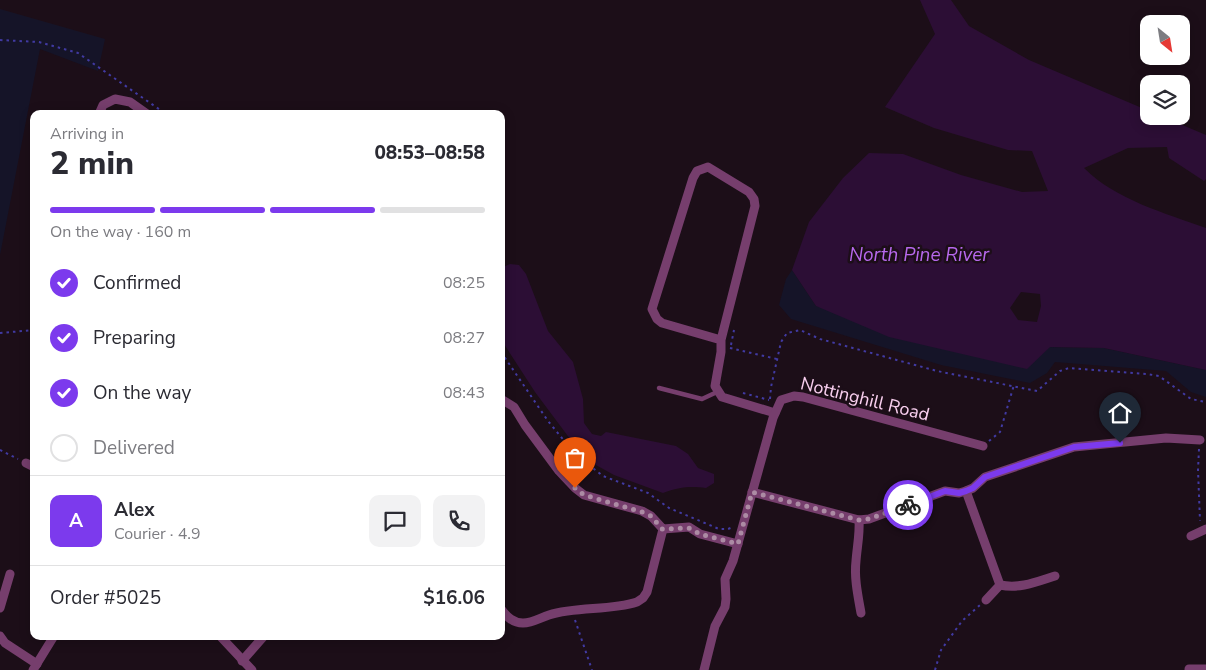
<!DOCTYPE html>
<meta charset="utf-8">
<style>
body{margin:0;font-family:"Nunito Sans",sans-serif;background:#f2f2f3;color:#2b2b33;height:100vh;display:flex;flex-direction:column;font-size:19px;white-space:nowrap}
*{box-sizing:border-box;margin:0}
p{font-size:16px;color:#7c7c81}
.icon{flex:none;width:28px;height:28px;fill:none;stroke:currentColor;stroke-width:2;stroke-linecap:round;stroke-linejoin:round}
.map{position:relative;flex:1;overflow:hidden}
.side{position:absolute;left:30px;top:110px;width:475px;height:530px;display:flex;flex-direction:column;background:#fff;border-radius:10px;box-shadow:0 2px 12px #0003}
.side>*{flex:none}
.needle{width:32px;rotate:150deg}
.tools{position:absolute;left:1140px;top:15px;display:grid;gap:10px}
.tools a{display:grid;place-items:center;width:50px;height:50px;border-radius:10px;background:#fff;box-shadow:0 2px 12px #0003;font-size:25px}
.pin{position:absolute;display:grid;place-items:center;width:42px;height:42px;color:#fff;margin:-51px -21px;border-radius:50% 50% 50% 0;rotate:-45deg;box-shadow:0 0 5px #0007}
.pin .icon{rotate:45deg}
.courier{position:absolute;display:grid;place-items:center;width:50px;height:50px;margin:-25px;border:4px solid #7c3aed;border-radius:50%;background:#fff;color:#222;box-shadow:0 1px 6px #0007}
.headline em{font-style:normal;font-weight:800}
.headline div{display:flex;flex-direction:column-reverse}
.headline{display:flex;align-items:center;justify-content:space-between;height:85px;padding:0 20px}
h1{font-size:32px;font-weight:800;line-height:38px}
.bar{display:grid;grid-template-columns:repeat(4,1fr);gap:8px 5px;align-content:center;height:60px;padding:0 20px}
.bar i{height:6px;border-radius:4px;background:#e1e1e2}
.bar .active{background:#7c3aed}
.bar p{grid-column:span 4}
.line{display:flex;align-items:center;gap:12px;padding:0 20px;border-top:1px solid #e1e1e2}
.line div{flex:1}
.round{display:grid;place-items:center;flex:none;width:52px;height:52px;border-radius:10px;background:#f2f2f3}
ol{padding:0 20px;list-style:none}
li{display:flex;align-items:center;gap:15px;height:55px}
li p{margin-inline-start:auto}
li .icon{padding:5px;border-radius:50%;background:#7c3aed;color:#fff;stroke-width:4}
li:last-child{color:#7c7c81}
li i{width:28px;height:28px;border:2px solid #e1e1e2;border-radius:50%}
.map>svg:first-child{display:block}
</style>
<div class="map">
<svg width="1206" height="670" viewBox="0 0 1206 670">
<rect width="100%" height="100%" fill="#1c0e18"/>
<!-- green -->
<g fill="#151428">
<path d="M0,9L105,39L98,71L40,49L0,255Z"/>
<path d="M792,270L816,306L1050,347L1104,348L1206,370V397L1191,392L1166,371L1055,362L1047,373L1030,383L941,365L791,319L779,305L786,279Z"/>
</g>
<!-- water -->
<g fill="#2c0e35" fill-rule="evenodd">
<path d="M920,0H951L969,26L1029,60L1149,111V116H1161L1206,135V179L1204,181L1169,158L1167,147L1128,148L1084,168C1116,200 1165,213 1206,228V370L1104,348L1050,347L1027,369L889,337L816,306L792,270L809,222L843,178L869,153L903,154L961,175L1022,192L1048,191L1032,151L1008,150L934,128L885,107L935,34ZM1021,292L1040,294L1041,306L1037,322L1018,320L1010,308Z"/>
<path d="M510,264L519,265L526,274L548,331L573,362L583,399L584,423L592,434L601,436L606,432L676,446L688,454L698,468L714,474V483L706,488C690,486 679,487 663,493L614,475L585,459L535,392L504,344L501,336V268Z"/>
</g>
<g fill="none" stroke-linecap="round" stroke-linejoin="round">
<!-- path -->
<g stroke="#413aa2" stroke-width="2" stroke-dasharray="2.5 4" stroke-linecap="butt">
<path d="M0,40L39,42L78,53L166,114"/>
<path d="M0,333L34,330"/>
<path d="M731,345L734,330"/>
<path d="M730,348L777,359"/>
<path d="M501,352L548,421L575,454L603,476L648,493L669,508L719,529H728L733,527"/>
<path d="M743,393L769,400"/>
<path d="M770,399L771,387L781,342L787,333L800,330L820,339L937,371L1037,391L1060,371L1069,368L1147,374L1159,376L1191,399L1206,402"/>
<path d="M989,441L1000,432L1014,385"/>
<path d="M1199,449L1198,470L1200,521"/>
<path d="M0,450L18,459"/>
<path d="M575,620L592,670"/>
<path d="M935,670L941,650L962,621L980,605"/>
</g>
<!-- service -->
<path stroke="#763e6d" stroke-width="4.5" d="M659,388L702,399L717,392"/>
<!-- minor -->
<g stroke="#763e6d" stroke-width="9">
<path d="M99,114L103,105L115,99L130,102L147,114"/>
<path d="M721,340L662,323L657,319L652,309L693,178L697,171L708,167L749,192L754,199L755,206L721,340V352L715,386L722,397L775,413"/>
<path d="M501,399L514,407L525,425L559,471L575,488L584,495L642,511L651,516L663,529L689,527L700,534L738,544"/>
<path d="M26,463L34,467"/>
<path d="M966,491L1000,585"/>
<path d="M752,492L859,520L869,519L945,491L959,493L966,491L973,488L985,477L1074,447L1166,438L1200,440"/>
<path d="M859,520C860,534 857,547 856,561C854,578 858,596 861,613"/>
<path d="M1191,536L1206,529"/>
<path d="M1000,585C1020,589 1036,582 1055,576"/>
<path d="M986,600L1000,585"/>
<path d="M0,608L10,574"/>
<path d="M501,609C507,617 513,623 523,623C532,623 540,618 549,615C577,606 609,611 637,602L643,598L647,592L663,529"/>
<path d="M0,636L5,643L37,664"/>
<path d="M220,636L252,670"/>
<path d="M242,661L264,636"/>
<path d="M1189,669H1206"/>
<path d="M33,670L54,636"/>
<path d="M704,670L715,626L725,607L726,599L725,579L733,561L773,418L781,400L794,396L803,397L983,446"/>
</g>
</g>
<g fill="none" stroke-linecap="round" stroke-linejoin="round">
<!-- done -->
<path stroke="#ac8ba4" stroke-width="5" stroke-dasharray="0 9" d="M575,488L584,495L642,512L651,516L662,529L689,528L700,534L738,544L752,492L859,520L869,519L908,505"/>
<!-- route -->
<path stroke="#7c3aed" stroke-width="6" d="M908,505L945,491L959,493L966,491L973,488L985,477L1074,447L1120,443"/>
</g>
<g text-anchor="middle" stroke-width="5" stroke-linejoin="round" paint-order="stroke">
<!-- street labels -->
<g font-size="18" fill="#f9cfef" stroke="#1c0e18">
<text transform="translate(865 399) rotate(14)" y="6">Nottinghill Road</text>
</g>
<!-- water labels -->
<g font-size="19" font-style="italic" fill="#b768ed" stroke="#1c0e18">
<text x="919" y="261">North Pine River</text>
</g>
</g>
</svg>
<div class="tools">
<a><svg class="needle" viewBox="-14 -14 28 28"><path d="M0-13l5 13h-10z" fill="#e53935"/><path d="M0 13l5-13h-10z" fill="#7c7c81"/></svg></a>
<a><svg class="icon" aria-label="layers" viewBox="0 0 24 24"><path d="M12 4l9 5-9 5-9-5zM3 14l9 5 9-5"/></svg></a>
</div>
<div class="pin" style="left:575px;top:488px;background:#ea580c"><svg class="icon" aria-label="bag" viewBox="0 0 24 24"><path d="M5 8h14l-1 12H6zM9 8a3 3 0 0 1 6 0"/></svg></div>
<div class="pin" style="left:1120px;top:443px;background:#1f2937"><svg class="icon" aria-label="home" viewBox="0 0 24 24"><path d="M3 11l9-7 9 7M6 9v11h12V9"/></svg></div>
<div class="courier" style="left:908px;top:505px"><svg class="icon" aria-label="bike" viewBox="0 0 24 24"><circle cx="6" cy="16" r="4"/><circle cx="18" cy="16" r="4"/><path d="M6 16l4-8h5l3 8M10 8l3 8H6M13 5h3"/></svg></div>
<section class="side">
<div class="headline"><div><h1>2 min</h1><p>Arriving in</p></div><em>08:53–08:58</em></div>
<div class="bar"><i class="active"></i><i class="active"></i><i class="active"></i><i></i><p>On the way · 160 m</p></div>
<ol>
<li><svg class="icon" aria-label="check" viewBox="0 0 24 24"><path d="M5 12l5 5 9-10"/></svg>Confirmed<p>08:25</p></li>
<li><svg class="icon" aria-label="check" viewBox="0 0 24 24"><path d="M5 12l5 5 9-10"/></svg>Preparing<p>08:27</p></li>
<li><svg class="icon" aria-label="check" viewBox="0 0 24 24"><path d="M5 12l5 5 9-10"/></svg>On the way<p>08:43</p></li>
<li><i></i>Delivered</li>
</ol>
<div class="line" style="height:90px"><b class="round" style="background:#7c3aed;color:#fff">A</b><div><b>Alex</b><p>Courier · 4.9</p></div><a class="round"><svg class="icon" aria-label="chat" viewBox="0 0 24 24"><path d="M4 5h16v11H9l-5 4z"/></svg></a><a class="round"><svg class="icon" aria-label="phone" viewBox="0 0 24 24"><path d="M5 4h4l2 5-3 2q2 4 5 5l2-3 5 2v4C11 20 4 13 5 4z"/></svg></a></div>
<div class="line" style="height:65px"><div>Order #5025</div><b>$16.06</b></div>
</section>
</div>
